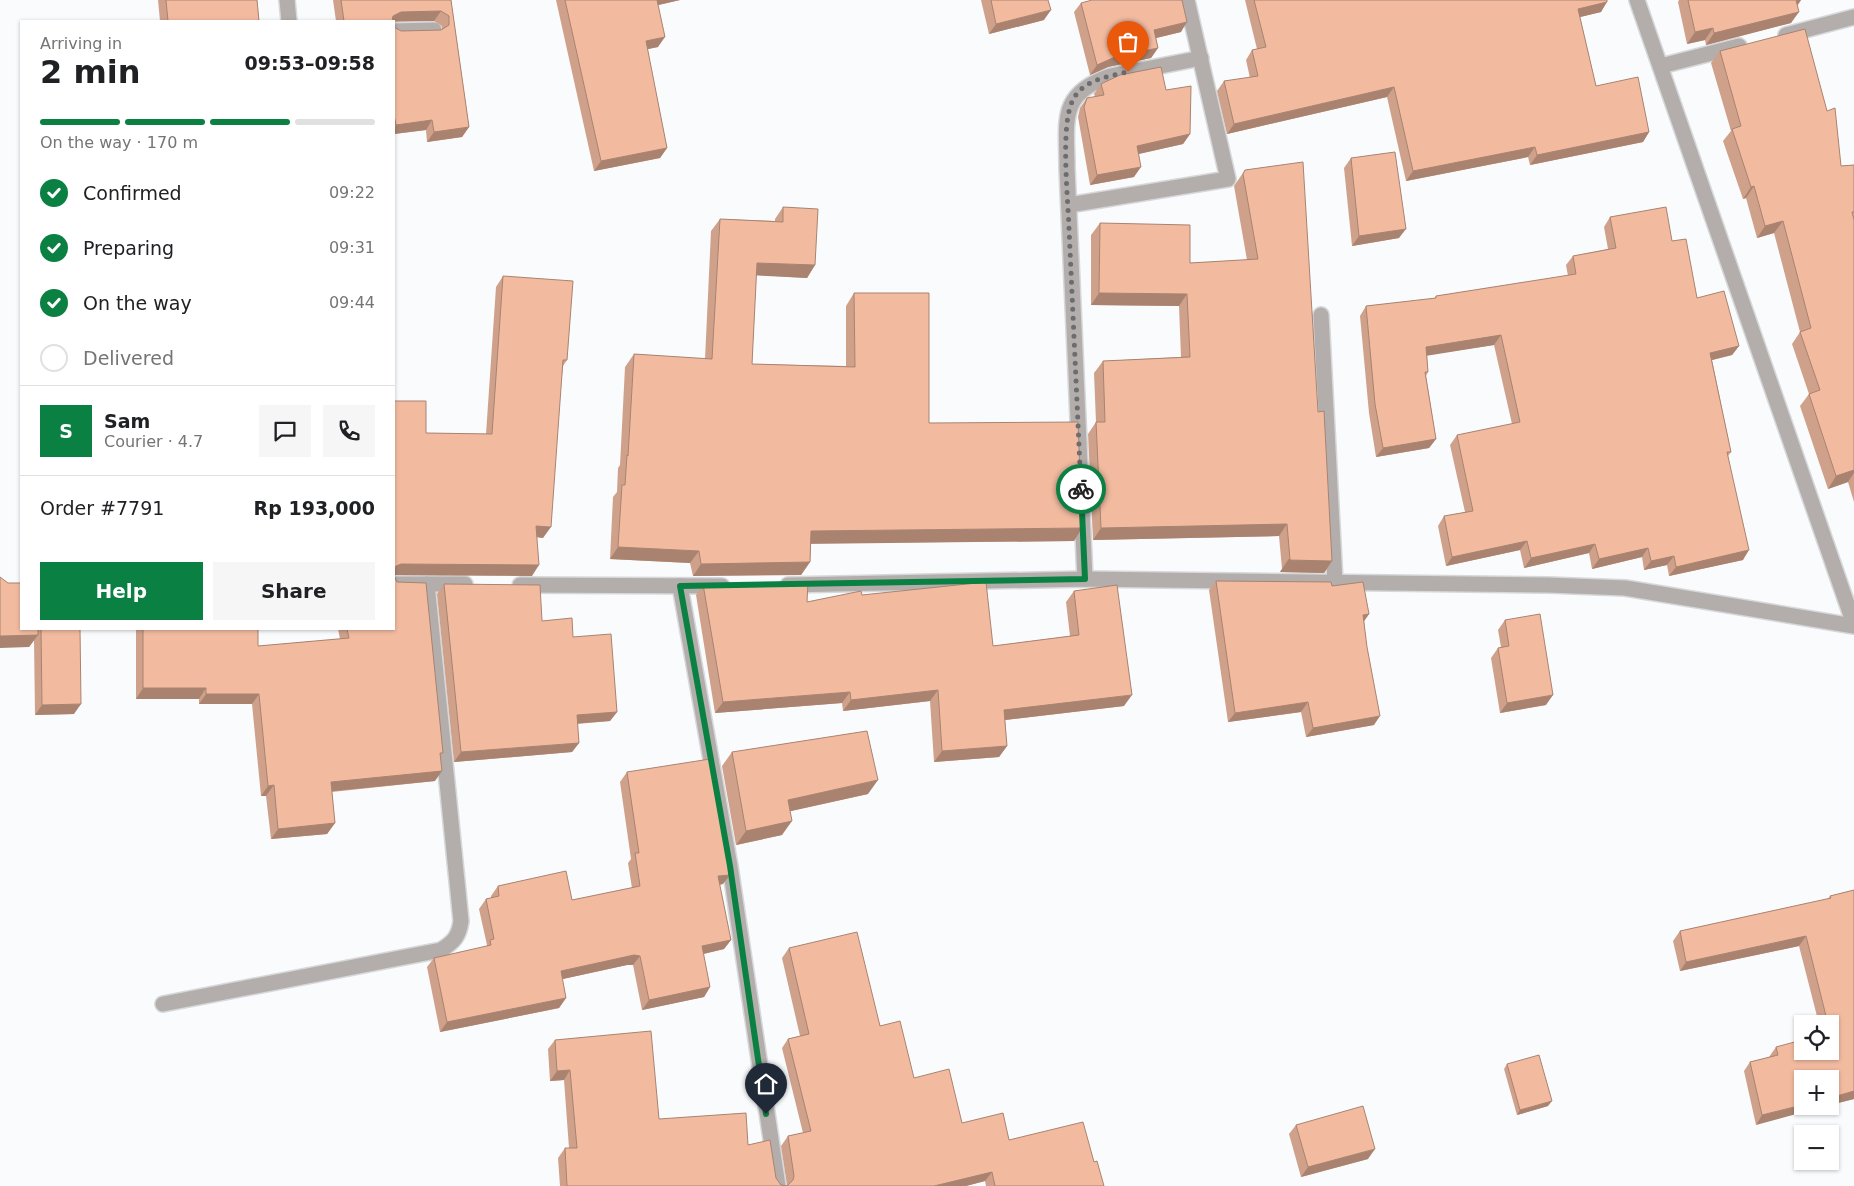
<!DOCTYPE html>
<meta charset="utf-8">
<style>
body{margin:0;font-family:"DejaVu Sans",sans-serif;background:#f6f6f6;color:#202124;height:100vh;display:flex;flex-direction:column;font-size:19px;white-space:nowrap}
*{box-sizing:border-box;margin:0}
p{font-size:16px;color:#757577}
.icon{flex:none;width:28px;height:28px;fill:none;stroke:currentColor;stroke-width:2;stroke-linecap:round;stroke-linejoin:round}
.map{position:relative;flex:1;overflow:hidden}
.drawer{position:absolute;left:20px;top:20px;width:375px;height:610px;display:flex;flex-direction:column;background:#fff;border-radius:0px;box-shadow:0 1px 4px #0004}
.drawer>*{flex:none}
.tools{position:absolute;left:1794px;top:1015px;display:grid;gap:10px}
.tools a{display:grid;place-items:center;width:45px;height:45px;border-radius:0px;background:#fff;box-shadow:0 1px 4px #0004;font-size:25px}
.pin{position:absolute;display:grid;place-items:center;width:42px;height:42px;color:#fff;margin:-51px -21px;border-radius:50% 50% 50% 0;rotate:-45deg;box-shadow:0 0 5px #0007}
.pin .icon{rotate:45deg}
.courier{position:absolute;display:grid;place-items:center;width:50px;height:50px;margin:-25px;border:4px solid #0b8043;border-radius:50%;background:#fff;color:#222;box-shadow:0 1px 6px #0007}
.summary em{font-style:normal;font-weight:700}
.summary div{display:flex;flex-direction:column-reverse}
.summary{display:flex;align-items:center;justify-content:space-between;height:85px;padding:0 20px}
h1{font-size:32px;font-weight:700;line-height:38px}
.bar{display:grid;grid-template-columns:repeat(4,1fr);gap:8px 5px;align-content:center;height:60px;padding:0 20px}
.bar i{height:6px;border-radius:4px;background:#e0e0e0}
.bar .active{background:#0b8043}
.bar p{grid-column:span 4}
.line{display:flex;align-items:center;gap:12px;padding:0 20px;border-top:1px solid #e0e0e0}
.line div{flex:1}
.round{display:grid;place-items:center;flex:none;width:52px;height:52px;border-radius:0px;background:#f6f6f6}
ol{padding:0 20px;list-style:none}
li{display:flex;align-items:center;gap:15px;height:55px}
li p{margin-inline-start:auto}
li .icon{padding:5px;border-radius:50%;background:#0b8043;color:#fff;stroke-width:4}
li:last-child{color:#757577}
li i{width:28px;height:28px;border:2px solid #e0e0e0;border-radius:50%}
.cta{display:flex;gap:10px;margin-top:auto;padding:10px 20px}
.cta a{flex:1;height:58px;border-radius:0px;background:#0b8043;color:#fff;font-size:20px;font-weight:700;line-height:58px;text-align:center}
.cta a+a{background:#f6f6f6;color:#202124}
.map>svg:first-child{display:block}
</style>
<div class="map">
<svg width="1854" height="1186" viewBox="0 0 1854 1186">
<rect width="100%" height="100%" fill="#fafbfd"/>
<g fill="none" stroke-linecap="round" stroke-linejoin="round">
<!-- street casing -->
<g stroke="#d7d8da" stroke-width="18">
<g id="street">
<path d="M287,0L289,21"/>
<path d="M1637,0L1854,624"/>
<path d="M394,31L434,30"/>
<path d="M1786,35L1854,17"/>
<path d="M1661,66L1739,46"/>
<path d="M1069,205L1228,179L1187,0"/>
<path d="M1321,315L1335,582"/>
<path d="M1085,579L1067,168C1067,121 1058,94 1110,76L1201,58"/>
<path d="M394,584H465"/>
<path d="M520,585L722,586"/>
<path d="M788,585L1085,579L1548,585L1625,588L1854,626"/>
<path d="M680,586L730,866L778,1186"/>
<path d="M163,1004L441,950C454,942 459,936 461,921L427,584"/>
</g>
</g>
<!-- street -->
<use href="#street" stroke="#b3aeab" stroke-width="15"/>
</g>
<!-- wall -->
<g fill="#d0a18a">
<path d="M158,0H257L259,21H160Z"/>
<path d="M333,0H451L469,127L462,137L427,142L426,130L394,134V27L401,31L441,30L442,29V26L434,21L394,22L336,21Z"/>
<path d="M556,0H680L658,5V47L647,49L667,148L660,158L594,171Z"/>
<path d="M981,0H1048L1044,20L989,34Z"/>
<path d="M1245,0H1607L1601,12L1580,17L1596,86L1649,132L1643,142L1530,165L1528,157L1406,181L1387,97L1227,134L1217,91L1224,81L1250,78L1246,60L1252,50L1257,49Z"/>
<path d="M1679,0H1801L1798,5L1791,23L1706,45L1705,40L1687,44L1678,2Z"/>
<path d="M1081,3L1181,32L1156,38L1158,48L1151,58L1108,67L1090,75L1074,12Z"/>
<path d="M1720,51L1841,166L1854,165V502L1848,482L1828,489L1800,406L1809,394L1792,344L1800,332L1774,233L1757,238L1746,198L1743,199L1723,141L1731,131L1711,63Z"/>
<path d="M1101,84L1166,90L1190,134L1183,144L1138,154L1134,177L1090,185L1078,117L1080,108L1087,98L1095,97L1094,94Z"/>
<path d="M1351,158L1399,238L1352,246L1344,168Z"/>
<path d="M1245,170L1318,412L1332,561L1324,573L1280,572L1282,569L1279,536L1093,540L1088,434L1096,422L1094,373L1103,361L1181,357L1179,306L1091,305V235L1100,223L1190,263L1247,260L1234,186Z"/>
<path d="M783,207L815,265L807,278L756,275L752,364L846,366V306L854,293L929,423L1082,528L1074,541L811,543L810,562L801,575L693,576L690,563L610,559L613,497L617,492L618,468L620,465L625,367L634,354L705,359L711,231L720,219L775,221V219Z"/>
<path d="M1610,217L1672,241L1697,298L1739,346L1732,355L1712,360L1731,452L1728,456L1743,560L1669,576L1667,565L1644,570L1642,557L1592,569L1589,553L1524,568L1520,550L1446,566L1438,526L1444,516L1465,512L1450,445L1457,435L1512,424L1494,345L1427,355L1428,372L1426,376L1436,439L1429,448L1376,457L1369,413L1360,316L1366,306L1434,299L1436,296L1568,276L1566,265L1573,256L1608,249L1604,227Z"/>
<path d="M503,276L567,360L563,366L543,538L537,537L532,576L394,575L426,433L486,434L496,287Z"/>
<path d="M1216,581L1332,586L1369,614L1364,621L1374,725L1306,737L1301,712L1228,722L1209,590Z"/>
<path d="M444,584L542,621L573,637L617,712L610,721L577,724L579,743L572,752L454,762L437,594Z"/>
<path d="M703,584L807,602L862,595L993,646L1070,636L1066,602L1074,591L1124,706L1005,720L1007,746L999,757L934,762L930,701L843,711L842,703L715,713L696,595Z"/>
<path d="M1505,620L1546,705L1500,713L1491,658L1498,648L1501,647L1498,630Z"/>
<path d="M21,629H80L74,714L35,715L34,640L29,647Z"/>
<path d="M136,629H258V646L340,639L338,629H394L443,753L440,757L435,781L332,792L335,823L327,834L271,839L266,796H261L252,704H199V699H136Z"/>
<path d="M732,752L868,794L790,811L782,835L736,845L722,766Z"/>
<path d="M627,772L723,884L719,885L731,940L724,949L703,954L710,987L704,997L642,1010L633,965H627L562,979L566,998L559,1008L440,1032L427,967L434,958L486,947L487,945L479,909L486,899L491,898V896L498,886L572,900L632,888L628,863L631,859L620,782Z"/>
<path d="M1854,890V1099L1830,1105V1079L1756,1125L1744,1071L1750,1062L1769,1057L1776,1047L1830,1051V1024H1819L1799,946L1680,971L1673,941L1680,931L1828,899L1830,896Z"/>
<path d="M789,948L880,1026L914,1078L962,1123L1009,1140L1094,1162L1104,1186H986L985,1181L966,1186H560L558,1158L565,1148H569L564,1080L550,1081L548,1049L555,1040L659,1119L748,1145L781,1185H787L781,1146L788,1136L803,1133L782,1048L788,1039L800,1036L782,958Z"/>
<path d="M1507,1064L1548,1106L1517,1115L1504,1069Z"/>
<path d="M1296,1125L1368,1159L1301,1177L1289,1134Z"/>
</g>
<!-- shaded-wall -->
<g fill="#a98370">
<path d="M655,0H680L650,7Z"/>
<path d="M1793,0H1801L1795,8Z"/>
<path d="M1607,2L1601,12L1572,19L1578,9Z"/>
<path d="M1051,10L1044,20L989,34L996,24Z"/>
<path d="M441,11L434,21H389L393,16L401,12Z"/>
<path d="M1799,12L1791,23L1706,45L1714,33Z"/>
<path d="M1187,22L1181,32L1148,40L1154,30Z"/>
<path d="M1713,28L1705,40L1687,44L1695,32Z"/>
<path d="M665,37L658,47L639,51L646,41Z"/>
<path d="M1158,48L1151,58L1108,67L1090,75L1097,65L1115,57Z"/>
<path d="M1394,87L1387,97L1227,134L1234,124Z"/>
<path d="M432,120L426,130L394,134V128L396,125Z"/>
<path d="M469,127L462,137L427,142L434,132Z"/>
<path d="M1649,132L1643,142L1530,165L1537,155Z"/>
<path d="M1190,134L1183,144L1130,156L1137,146Z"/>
<path d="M1535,147L1528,157L1406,181L1413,171Z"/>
<path d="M667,148L660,158L594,171L601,161Z"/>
<path d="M1141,167L1134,177L1090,185L1097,175Z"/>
<path d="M1754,186L1746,198L1743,199L1751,187Z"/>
<path d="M1783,221L1774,233L1757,238L1765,226Z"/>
<path d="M1406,229L1399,238L1352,246L1359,236Z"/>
<path d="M757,263L815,265L807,278L749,275Z"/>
<path d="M1099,293L1187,294L1179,306L1091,305Z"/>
<path d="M1501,335L1494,345L1419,357L1426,347Z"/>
<path d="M1739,346L1732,355L1704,362L1710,353Z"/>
<path d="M1436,439L1429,448L1376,457L1383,448Z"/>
<path d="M1854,470V473L1848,482L1828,489L1836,476Z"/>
<path d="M1287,524L1279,536L1093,540L1101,528Z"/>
<path d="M536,526L551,527L543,538L529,536Z"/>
<path d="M1082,528L1074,541L803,544L811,531Z"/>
<path d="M1527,541L1520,550L1446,566L1452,557Z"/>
<path d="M1595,544L1589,553L1524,568L1531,558Z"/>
<path d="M618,547L699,551L690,563L610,559Z"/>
<path d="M1648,548L1642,557L1592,569L1599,559Z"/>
<path d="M1749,550L1743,560L1669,576L1676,567Z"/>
<path d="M1674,556L1667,565L1644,570L1651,561Z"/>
<path d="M1288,560L1332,561L1324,573L1280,572Z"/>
<path d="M810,562L801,575L693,576L701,564Z"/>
<path d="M401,564L539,565L532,576L394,575V569L396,566Z"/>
<path d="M1369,614L1362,624L1363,615Z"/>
<path d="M38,635L29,647L0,648V636Z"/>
<path d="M143,688H206L199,699H136Z"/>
<path d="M938,690L930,701L843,711L851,700Z"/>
<path d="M850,692L842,703L715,713L723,702Z"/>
<path d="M206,694H259L252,704H199Z"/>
<path d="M1132,695L1124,706L996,721L1004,710Z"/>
<path d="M1553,695L1546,705L1500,713L1507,703Z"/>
<path d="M1308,702L1301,712L1228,722L1235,713Z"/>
<path d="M81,704L74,714L35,715L42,705Z"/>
<path d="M617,712L610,721L570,724L577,715Z"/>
<path d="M1380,716L1374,725L1306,737L1313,728Z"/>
<path d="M579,743L572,752L454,762L461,752Z"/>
<path d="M1007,746L999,757L934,762L942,751Z"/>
<path d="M442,771L435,781L324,792L331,782Z"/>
<path d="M878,780L868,794L778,814L788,800Z"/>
<path d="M274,785L266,796H261L268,786Z"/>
<path d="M792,821L782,835L736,845L746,831Z"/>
<path d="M335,823L327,834L271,839L278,829Z"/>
<path d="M730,875L723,884L711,886L718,876Z"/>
<path d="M1806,936L1799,946L1680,971L1686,962Z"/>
<path d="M731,940L724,949L695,956L702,946Z"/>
<path d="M634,955L640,956L633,965H627L554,981L561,971Z"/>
<path d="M710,987L704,997L642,1010L649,1000Z"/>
<path d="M566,998L559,1008L440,1032L447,1022Z"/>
<path d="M570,1070L564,1080L550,1081L557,1071Z"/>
<path d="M1854,1091V1099L1830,1105V1098Z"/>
<path d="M1552,1101L1548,1106L1517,1115L1520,1110Z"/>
<path d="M1802,1105V1106H1826L1756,1125L1762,1115Z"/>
<path d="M1375,1149L1368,1159L1301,1177L1308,1167Z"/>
<path d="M992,1172L985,1181L966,1186H934Z"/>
</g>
<!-- building -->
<g fill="#f2bba0" stroke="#a98370">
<path d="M166,0H257L259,21H168Z"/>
<path d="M341,0H451L469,127L434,132L432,120L396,125L394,115V27L401,31L441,30L449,25V16L441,11L401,12L393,16L392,21H344Z"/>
<path d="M565,0H657L665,37L646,41L667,148L601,161Z"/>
<path d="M991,0H1048L1051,10L996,24Z"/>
<path d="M1092,0H1182L1187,22L1154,30L1158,48L1115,57L1097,65L1081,3Z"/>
<path d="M1254,0H1607V2L1578,9L1596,86L1638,77L1649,132L1537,155L1535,147L1413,171L1394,87L1234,124L1224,81L1258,76L1252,50L1266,47Z"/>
<path d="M1688,0H1796L1799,12L1714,33L1713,28L1695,32Z"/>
<path d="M1805,29L1827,111L1835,108L1841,166L1854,165V212H1852L1854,220V470L1836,476L1809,394L1820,390L1800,332L1811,328L1783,221L1765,226L1754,186L1751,187L1732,129L1741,126L1720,51Z"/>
<path d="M1161,67L1166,90L1191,86L1190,134L1137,146L1141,167L1097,175L1084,107L1087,98L1104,95L1101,84L1105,82L1120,75Z"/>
<path d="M1395,152L1406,229L1359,236L1351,158Z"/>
<path d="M1303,162L1318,412L1324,411L1332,561L1288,560H1290L1287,524L1101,528L1096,422H1105L1103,361L1190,357L1187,294L1099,293L1100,223L1190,225V263L1258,259L1243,174L1245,170Z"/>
<path d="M783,207L818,209L815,265L757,263L752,364L855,367L854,293H929V423L1078,422L1082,528L811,531L810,562L701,564L699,551L618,547L622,485H625L627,455L628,456L634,354L712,359L720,219L783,222Z"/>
<path d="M1666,207L1672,241L1686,239L1697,298L1724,291L1739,346L1710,353L1731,452H1727L1749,550L1676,567L1674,556L1651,561L1648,548L1599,559L1595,544L1531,558L1527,541L1452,557L1444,516L1473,511L1457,435L1520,422L1501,335L1426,347L1428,372H1425L1436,439L1383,448L1375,404L1366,306L1436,298V296L1576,274L1573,256L1616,248L1610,217Z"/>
<path d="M503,276L573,281L567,360H563L551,527L536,526L539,565L401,564L396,566L394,570V401H426V433L492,434Z"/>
<path d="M394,576L397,582L426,583L443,753H440L442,771L331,782L335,823L278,829L274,785L268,786L259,694H206V688H143V629H258V646L349,638L347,629H394Z"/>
<path d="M0,577L8,583H21V629H38V635L0,636Z"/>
<path d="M1216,581L1331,582L1332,586L1363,582L1369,614L1363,615L1367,647L1380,716L1313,728L1308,702L1235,713Z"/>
<path d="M808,582L807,602L861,591L862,595L986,582L993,646L1079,635L1074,591L1117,585L1132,695L1004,710L1007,746L942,751L938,690L851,700L850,692L723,702L703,584Z"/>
<path d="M444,584L540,585L542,621L572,618L573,637L611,634L617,712L577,715L579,743L461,752Z"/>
<path d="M1540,614L1553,695L1507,703L1498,648L1509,646L1505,620Z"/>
<path d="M41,629H80L81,704L42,705Z"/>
<path d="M867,731L878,780L788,800L792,821L746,831L732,752Z"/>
<path d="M710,759L730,875L718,876L731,940L702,946L710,987L649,1000L640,956L634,955L561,971L566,998L447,1022L434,958L491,945L490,940L494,939L486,899L499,896L498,886L566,871L572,900L640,886L635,853H639L627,772Z"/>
<path d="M1854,890V1091L1830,1098V1079H1802V1105L1762,1115L1750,1062L1778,1055L1776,1047L1802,1040V1051H1830V1024H1828L1806,936L1686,962L1680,931L1831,898L1830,896Z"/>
<path d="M857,932L880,1026L900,1021L914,1078L949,1069L962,1123L1003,1113L1009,1140L1083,1122L1094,1162L1097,1161L1104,1186H995L992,1172L934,1186H567L565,1148H577L570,1070L557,1071L555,1040L651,1031L659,1119L746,1113L748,1145L770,1140L776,1178L781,1185L787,1186L793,1180L794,1176L788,1136L811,1131L788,1039L809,1034L789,948Z"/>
<path d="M1539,1055L1552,1101L1520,1110L1507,1064Z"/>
<path d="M1363,1106L1375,1149L1308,1167L1296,1125Z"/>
</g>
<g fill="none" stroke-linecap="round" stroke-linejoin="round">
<!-- done -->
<path stroke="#6b6d70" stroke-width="5" stroke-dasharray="0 9" d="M1081,489C1077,402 1073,315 1069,228C1068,198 1060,124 1073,100C1082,80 1109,76 1128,72"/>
<!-- route -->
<path stroke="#0b8043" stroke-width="6" d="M766,1114L730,866L680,586L1085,579L1081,489"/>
</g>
</svg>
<div class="tools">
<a><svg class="icon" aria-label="locate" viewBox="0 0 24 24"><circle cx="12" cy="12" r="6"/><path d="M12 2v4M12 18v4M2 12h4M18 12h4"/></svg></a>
<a>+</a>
<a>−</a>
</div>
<div class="pin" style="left:1128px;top:72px;background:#ea580c"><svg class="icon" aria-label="bag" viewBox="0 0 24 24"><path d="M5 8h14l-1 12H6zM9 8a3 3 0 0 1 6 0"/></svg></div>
<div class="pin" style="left:766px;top:1114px;background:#1f2937"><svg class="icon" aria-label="home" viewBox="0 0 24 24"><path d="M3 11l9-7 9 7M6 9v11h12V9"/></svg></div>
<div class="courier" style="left:1081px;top:489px"><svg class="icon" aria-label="bike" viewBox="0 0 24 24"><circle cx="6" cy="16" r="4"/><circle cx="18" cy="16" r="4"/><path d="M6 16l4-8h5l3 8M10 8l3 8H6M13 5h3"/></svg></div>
<section class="drawer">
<div class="summary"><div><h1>2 min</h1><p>Arriving in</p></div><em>09:53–09:58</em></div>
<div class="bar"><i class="active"></i><i class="active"></i><i class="active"></i><i></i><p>On the way · 170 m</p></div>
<ol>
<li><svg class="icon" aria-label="check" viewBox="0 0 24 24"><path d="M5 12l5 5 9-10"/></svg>Confirmed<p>09:22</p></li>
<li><svg class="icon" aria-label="check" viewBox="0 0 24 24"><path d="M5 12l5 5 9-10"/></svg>Preparing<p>09:31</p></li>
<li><svg class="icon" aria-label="check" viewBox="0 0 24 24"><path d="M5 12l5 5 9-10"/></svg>On the way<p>09:44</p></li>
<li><i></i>Delivered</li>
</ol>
<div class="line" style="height:90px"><b class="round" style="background:#0b8043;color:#fff">S</b><div><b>Sam</b><p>Courier · 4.7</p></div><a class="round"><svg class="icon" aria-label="chat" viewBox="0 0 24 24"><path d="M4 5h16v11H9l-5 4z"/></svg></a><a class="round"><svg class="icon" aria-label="phone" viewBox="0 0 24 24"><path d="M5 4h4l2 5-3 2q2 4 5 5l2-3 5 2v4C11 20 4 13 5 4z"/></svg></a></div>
<div class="line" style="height:65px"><div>Order #7791</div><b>Rp 193,000</b></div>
<div class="cta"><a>Help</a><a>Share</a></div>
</section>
</div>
